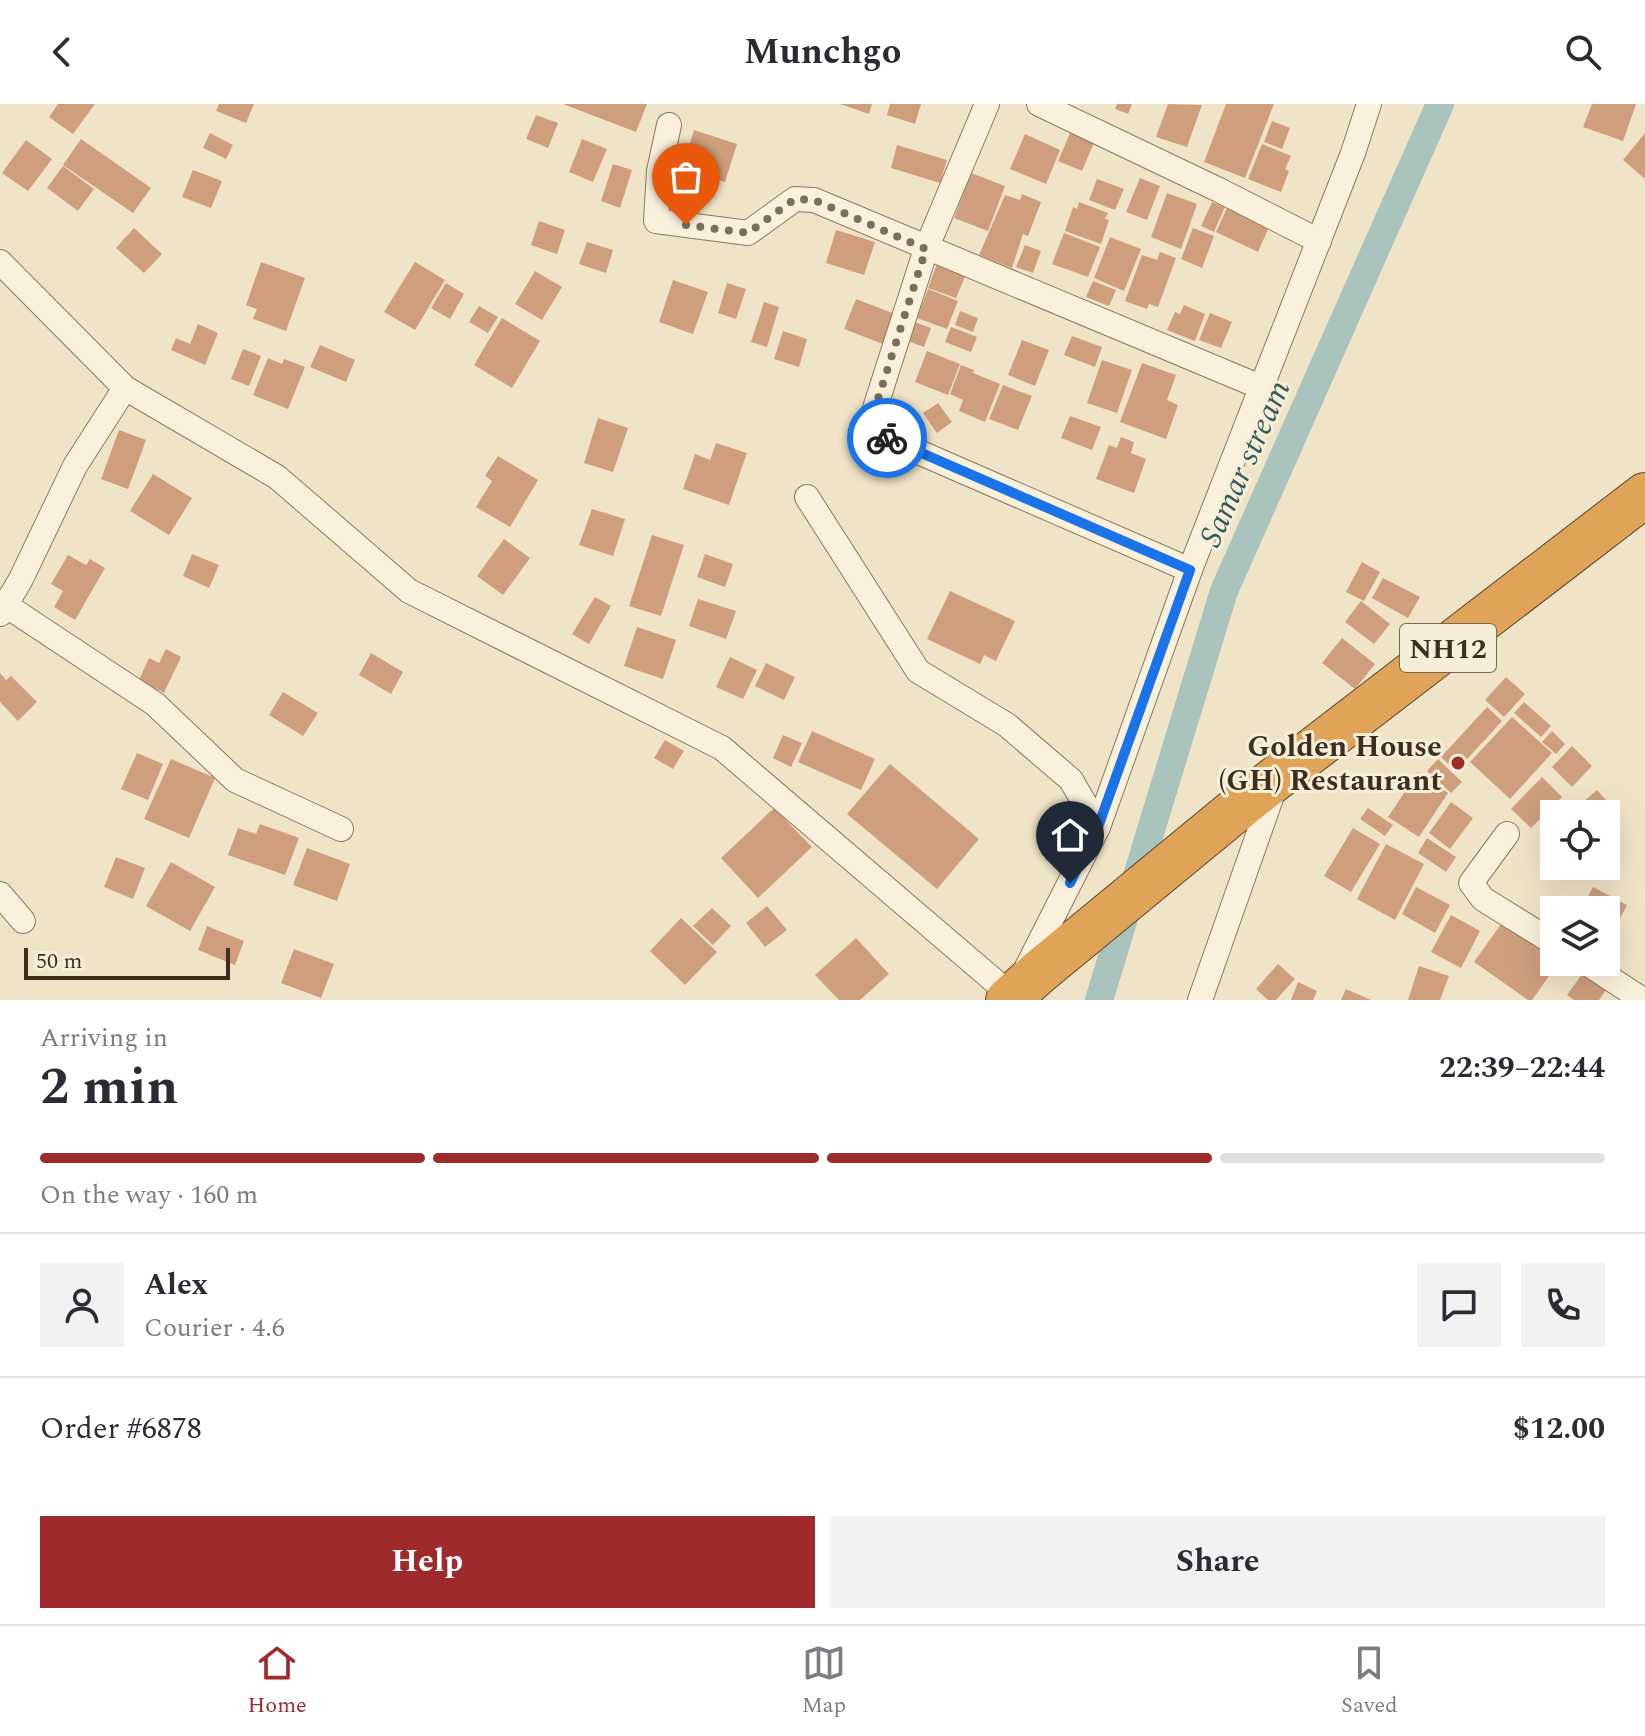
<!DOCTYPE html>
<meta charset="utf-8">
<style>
body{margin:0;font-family:Spectral,serif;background:#f2f2f3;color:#2b2b33;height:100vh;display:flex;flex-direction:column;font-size:30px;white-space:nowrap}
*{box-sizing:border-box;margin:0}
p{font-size:26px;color:#7c7c81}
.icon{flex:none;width:44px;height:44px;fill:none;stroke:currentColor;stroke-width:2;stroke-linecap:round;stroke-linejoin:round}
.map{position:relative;height:896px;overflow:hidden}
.sheet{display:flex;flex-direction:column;background:#fff;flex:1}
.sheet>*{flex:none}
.fabs{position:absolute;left:1540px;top:696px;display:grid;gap:16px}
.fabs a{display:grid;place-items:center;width:80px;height:80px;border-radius:0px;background:#fff;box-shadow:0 8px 32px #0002;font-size:40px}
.scale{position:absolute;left:24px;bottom:20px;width:206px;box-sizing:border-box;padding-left:8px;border:4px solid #3d2e20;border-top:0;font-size:22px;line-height:28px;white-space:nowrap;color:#3d2e20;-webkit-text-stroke:6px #f7eed8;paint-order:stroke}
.pin{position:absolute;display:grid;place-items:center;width:68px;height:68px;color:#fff;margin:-82px -34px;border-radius:50% 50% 50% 0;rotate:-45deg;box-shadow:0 0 8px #0007}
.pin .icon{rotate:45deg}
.courier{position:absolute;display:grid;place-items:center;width:80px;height:80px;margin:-40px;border:6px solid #1a73e8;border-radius:50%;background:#fff;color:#222;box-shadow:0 2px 10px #0007}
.overview em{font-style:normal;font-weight:700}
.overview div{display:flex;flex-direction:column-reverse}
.overview{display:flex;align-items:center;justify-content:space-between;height:136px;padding:0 40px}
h1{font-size:52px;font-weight:700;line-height:60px}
.bar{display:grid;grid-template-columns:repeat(4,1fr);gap:12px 8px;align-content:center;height:96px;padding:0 40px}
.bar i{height:10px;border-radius:6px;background:#e1e1e2}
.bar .on{background:#9e2a2b}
.bar p{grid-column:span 4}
.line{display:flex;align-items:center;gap:20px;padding:0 40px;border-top:2px solid #e1e1e2}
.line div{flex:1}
.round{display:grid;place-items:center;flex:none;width:84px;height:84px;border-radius:0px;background:#f2f2f3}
.action{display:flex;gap:16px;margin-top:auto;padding:16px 40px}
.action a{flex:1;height:92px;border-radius:0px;background:#9e2a2b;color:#fff;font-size:32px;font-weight:700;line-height:92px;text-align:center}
.action a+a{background:#f2f2f3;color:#2b2b33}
header{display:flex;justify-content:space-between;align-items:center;height:104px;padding:0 40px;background:#fff;font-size:36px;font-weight:700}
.tabs{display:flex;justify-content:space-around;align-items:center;height:112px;border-top:2px solid #e1e1e2;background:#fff;font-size:22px;color:#7c7c81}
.tabs a{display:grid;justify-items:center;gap:4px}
.tabs .on{color:#9e2a2b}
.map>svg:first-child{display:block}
</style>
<header><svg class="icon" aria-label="back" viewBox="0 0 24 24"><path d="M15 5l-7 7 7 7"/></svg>Munchgo<svg class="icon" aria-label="search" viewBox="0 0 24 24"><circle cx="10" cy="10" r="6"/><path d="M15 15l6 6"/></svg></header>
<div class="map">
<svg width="1645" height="896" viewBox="0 0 1645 896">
<rect width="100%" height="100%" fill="#f0e4c8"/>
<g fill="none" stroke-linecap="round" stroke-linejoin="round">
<!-- canal -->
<path stroke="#a9c4bc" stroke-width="28" d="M1099,896L1224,487L1440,0"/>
</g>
<!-- building -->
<g fill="#cf9f7d">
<path d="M58,0H95L73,30L49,13Z"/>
<path d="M219,0H254L246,19L216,7Z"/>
<path d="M563,0H647L636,28Z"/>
<path d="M840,0H872L869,10Z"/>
<path d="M890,0H921L915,20L887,11Z"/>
<path d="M1117,0H1132L1128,10L1115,5Z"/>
<path d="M1168,0L1202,1L1187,43L1156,33Z"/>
<path d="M1226,0H1274L1245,74L1204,58Z"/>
<path d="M1592,0H1636L1623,37L1583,23Z"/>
<path d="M536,11L558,19L548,44L526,35Z"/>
<path d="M1272,17L1290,24L1282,45L1264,38Z"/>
<path d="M694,26L737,40L725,78L682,65Z"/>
<path d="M210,29L233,41L226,55L203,44Z"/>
<path d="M1070,29L1094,39L1082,67L1058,57Z"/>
<path d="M1645,29V75L1623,56Z"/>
<path d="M1025,30L1060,46L1046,80L1010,65Z"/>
<path d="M81,35L151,84L133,109L63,61Z"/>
<path d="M582,35L607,45L593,78L569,68Z"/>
<path d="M26,36L52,55L28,87L2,69Z"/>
<path d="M1262,40L1291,52L1285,65L1289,67L1281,88L1248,75Z"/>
<path d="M897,41L947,56L940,79L891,64Z"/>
<path d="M613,60L632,66L620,104L601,97Z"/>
<path d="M63,62L94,85L78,107L47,84Z"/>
<path d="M193,66L222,77L211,104L182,93Z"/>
<path d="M971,69L1005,82L988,127L954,114Z"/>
<path d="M1140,74L1160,82L1147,116L1126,108Z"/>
<path d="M1097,75L1124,85L1115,106L1089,96Z"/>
<path d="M1167,89L1197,100L1181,145L1151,133Z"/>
<path d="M1022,90L1041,98L1028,132L1023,130L1012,164L979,151L1005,91L1020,96Z"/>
<path d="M1079,98L1108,109L1105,115L1109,116L1101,140L1065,127L1073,103L1077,105Z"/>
<path d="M1212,98L1225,103L1214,128L1201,122Z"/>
<path d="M1227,104L1269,123L1258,148L1216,128Z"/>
<path d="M539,117L565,126L557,150L531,141Z"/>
<path d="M134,124L162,150L144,169L116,144Z"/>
<path d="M1193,124L1214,132L1202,164L1181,155Z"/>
<path d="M836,126L875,138L864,171L826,159Z"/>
<path d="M1064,129L1100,143L1088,173L1052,160Z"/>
<path d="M1110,133L1141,145L1124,187L1094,174Z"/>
<path d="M587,138L613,146L606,169L579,160Z"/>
<path d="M1025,141L1041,147L1033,169L1016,163Z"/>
<path d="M1160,148L1176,154L1158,203L1149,200L1147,205L1125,197L1142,151L1157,156Z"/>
<path d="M938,157L967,168L956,194L928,184Z"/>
<path d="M261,158L305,174L286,227L253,215L257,205L246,201Z"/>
<path d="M415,158L445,176L415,226L384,208Z"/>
<path d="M535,167L562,183L542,216L515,200Z"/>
<path d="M673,176L708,188L693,230L659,218Z"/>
<path d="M1093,177L1116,186L1109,202L1086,193Z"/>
<path d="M446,179L464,190L450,215L431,204Z"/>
<path d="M727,179L746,185L736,215L718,209Z"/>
<path d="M928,185L958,197L947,225L917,214Z"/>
<path d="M856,195L895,210L883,240L844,225Z"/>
<path d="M764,198L779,203L767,243L751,238Z"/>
<path d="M1184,201L1205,210L1195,237L1167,226L1175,208L1180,210Z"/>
<path d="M479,202L498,213L488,229L469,218Z"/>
<path d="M960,207L978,214L973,228L955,221Z"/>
<path d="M1210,209L1232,218L1221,244L1199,236Z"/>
<path d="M502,214L540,237L512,284L474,261Z"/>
<path d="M909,216L931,224L924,243L902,235Z"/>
<path d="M198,220L218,229L205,261L171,246L176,234L190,240Z"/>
<path d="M951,223L977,233L971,248L945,238Z"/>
<path d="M783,227L807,235L799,263L774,255Z"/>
<path d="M1072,232L1102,243L1095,263L1064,251Z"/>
<path d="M1022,236L1049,246L1035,282L1008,271Z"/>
<path d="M320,241L355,256L346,278L310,263Z"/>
<path d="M243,245L261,252L249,282L231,275Z"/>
<path d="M927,247L960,260L948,291L915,278Z"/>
<path d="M268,254L282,260L284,255L305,263L288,305L253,291Z"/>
<path d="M1102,256L1132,266L1117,309L1087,299Z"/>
<path d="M1142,259L1176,271L1167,296L1178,301L1166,335L1120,318Z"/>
<path d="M961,261L974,266L973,269L1000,280L985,318L959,307L963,296L950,290Z"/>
<path d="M1003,281L1032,292L1018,326L989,315Z"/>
<path d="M938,299L952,318L937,329L923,309Z"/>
<path d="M1070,312L1101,323L1092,346L1061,334Z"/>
<path d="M598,314L628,324L613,368L584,359Z"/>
<path d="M119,326L146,336L128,385L101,375Z"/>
<path d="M1121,333L1134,338L1131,349L1146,355L1134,389L1096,375L1109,341L1117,344Z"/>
<path d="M716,339L747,349L729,401L683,385L695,350L710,356Z"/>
<path d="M498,352L538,376L510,423L476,403L492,377L485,372Z"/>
<path d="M153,370L192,394L169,431L130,407Z"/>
<path d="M592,405L625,415L613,452L579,441Z"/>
<path d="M652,431L684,441L661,512L629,502Z"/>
<path d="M504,435L530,454L503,491L477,472Z"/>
<path d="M192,450L219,461L209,484L183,472Z"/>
<path d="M705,450L733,460L725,483L697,473Z"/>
<path d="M68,451L86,461L90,455L105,464L75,516L54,503L63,487L51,480Z"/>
<path d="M1362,458L1380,468L1364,497L1346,488Z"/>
<path d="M1383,474L1420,493L1408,514L1372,494Z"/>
<path d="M950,487L1015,517L996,557L984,551L980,560L927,535Z"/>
<path d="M595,493L611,502L589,540L572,530Z"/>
<path d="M698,495L736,507L726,535L689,522Z"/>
<path d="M1361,497L1390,520L1374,540L1345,518Z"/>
<path d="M637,523L676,536L663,575L624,562Z"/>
<path d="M1342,534L1375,560L1355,585L1322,559Z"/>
<path d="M166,545L181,553L164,589L139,576L149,554L159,559Z"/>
<path d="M371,549L403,568L391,590L359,571Z"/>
<path d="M730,553L757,566L743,595L716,583Z"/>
<path d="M766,559L795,573L784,596L755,582Z"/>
<path d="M0,569L6,576L11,572L37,598L18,617L0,598Z"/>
<path d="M1506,573L1525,590L1504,613L1485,596Z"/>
<path d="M283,588L318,609L303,632L269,611Z"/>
<path d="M1524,598L1551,622L1541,633L1514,609Z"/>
<path d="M1487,603L1502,617L1456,667L1441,653Z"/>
<path d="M1512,613L1552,649L1510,695L1470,658Z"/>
<path d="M812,627L875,655L861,686L798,658Z"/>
<path d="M1552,627L1565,640L1556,650L1542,638Z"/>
<path d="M783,631L802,639L791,663L773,654Z"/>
<path d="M665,636L684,647L673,665L654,654Z"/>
<path d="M1572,642L1592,662L1572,683L1552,663Z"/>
<path d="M137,649L163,660L148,696L121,685Z"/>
<path d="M171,655L215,674L189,734L144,715Z"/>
<path d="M1438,655L1462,678L1451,689L1427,667Z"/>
<path d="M890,660L979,735L937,785L847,710Z"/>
<path d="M1418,668L1448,689L1419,733L1388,713Z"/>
<path d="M1542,673L1562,693L1531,724L1511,705Z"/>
<path d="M1597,686L1613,704L1606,710H1577L1574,706Z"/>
<path d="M1451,698L1473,714L1450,745L1429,729Z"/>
<path d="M774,704L812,743L758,794L721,754Z"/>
<path d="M1368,704L1393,721L1385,732L1360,715Z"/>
<path d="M260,720L299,734L285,771L228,751L238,724L256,730Z"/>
<path d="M1353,724L1380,740L1351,788L1324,772Z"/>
<path d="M1427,734L1456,753L1446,768L1418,749Z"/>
<path d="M1386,740L1424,760L1395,816L1357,795Z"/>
<path d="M307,744L350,760L337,797L293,781Z"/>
<path d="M116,753L145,764L133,795L104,783Z"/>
<path d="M171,758L215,783L190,827L146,802Z"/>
<path d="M1416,783L1450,801L1435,829L1402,810Z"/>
<path d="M1593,783L1627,801L1608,837L1606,806H1581Z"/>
<path d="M767,802L787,826L765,843L746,819Z"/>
<path d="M712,804L731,822L713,841L693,822Z"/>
<path d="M1451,811L1480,827L1461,864L1431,848Z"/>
<path d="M1506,813L1554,847V858H1559L1532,896H1528L1474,858Z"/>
<path d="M681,814L717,848L685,881L650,847Z"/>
<path d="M207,822L244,837L235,861L198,846Z"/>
<path d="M856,834L889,870L860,896H839L815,871Z"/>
<path d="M294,845L334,860L321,894L281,879Z"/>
<path d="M1278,860L1295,875L1276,896H1268L1256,885Z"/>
<path d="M1419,862L1449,872L1440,896H1408Z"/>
<path d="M1585,866L1608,883L1599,896H1574L1567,891Z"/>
<path d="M1298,878L1317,887L1313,896H1291Z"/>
<path d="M1346,885L1371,896H1341Z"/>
</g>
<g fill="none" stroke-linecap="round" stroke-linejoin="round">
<!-- street casing -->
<g stroke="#8d765c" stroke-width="26">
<g id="street">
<path d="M987,0L926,145L868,326L1190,466"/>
<path d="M1039,0L1219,86L1319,137"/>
<path d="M669,21L659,67L656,117L748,129L795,95L814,96L1263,284"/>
<path d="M0,158L125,284L277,373L409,487L722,644L1012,892"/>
<path d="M807,393L918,567L1007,621L1071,676L1098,723"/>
<path d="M7,502L155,600L235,676L341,725"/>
<path d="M0,510L20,477L75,362L125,284"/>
<path d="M1507,730L1471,779L1483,795L1554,839"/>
<path d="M0,790L23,817"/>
<path d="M1585,858L1643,896"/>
<path d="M1024,869L1098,723L1190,466L1353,49L1369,0"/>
<path d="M1200,896L1276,680"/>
</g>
</g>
<!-- highway casing -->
<g stroke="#5b4430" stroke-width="46">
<path id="highway" d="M1008,896L1039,868L1249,695L1645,391"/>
</g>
<!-- street -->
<use href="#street" stroke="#faf1dc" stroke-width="24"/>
<!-- highway -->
<use href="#highway" stroke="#e0a458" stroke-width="44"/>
</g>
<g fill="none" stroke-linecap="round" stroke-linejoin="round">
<!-- done -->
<path stroke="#7c6e5b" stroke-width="8" stroke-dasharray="0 14.4" d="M686,121L748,129L795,95L814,96L926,145L868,326L887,334"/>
<!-- route -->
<path stroke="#1a73e8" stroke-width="10" d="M887,334L1190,466L1098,723L1070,779"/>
</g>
<!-- markers -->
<circle fill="#9e2a2b" stroke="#f7eed8" stroke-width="3" cx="1458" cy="659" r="8"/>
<g text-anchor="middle" stroke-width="6" stroke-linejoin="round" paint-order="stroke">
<!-- shield labels -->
<rect fill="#f7eed8" stroke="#756857" stroke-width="2" x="1400" y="520" width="96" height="48" rx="6"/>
<g font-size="28" font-weight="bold" fill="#3d2e20">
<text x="1448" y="554">NH12</text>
</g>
<!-- poi labels -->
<g font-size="30" font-weight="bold" fill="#3d2e20" stroke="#f7eed8" text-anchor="end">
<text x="1442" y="652">Golden House<tspan x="1442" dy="34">(GH) Restaurant</tspan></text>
</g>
<!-- water labels -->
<g font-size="32" font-style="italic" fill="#2f5d5a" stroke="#f7eed8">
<text transform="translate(1244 359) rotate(-66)" y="11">Samar stream</text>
</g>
</g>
</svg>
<div class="fabs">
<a><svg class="icon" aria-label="locate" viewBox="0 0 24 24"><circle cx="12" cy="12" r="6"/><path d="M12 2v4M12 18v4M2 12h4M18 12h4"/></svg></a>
<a><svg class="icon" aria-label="layers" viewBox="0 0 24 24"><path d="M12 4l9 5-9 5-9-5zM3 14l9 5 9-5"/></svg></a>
</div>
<div class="scale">50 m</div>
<div class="pin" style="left:686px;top:121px;background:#ea580c"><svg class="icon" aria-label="bag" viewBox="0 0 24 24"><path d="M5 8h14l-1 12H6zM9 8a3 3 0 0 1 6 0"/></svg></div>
<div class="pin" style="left:1070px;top:779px;background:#1f2937"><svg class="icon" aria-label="home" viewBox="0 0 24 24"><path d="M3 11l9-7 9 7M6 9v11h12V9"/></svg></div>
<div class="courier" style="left:887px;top:334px"><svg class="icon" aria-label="bike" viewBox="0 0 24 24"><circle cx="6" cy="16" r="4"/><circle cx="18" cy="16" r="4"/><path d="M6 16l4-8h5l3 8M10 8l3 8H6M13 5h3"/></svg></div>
</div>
<section class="sheet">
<div class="overview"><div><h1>2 min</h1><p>Arriving in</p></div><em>22:39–22:44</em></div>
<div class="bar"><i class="on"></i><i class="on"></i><i class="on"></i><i></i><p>On the way · 160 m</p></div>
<div class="line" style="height:144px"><a class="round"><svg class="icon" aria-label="person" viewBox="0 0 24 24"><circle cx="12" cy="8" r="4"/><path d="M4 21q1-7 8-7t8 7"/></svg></a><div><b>Alex</b><p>Courier · 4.6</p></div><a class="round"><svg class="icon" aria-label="chat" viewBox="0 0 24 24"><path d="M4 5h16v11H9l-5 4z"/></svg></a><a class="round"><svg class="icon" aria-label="phone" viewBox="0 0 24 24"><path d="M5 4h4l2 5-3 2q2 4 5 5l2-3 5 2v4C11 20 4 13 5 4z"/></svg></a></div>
<div class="line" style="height:104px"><div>Order #6878</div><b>$12.00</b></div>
<div class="action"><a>Help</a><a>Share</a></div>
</section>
<nav class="tabs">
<a class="on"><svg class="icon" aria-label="home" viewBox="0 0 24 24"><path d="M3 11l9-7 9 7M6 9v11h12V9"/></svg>Home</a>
<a><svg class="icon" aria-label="map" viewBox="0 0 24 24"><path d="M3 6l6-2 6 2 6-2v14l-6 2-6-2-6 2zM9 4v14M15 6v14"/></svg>Map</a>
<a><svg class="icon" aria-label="saved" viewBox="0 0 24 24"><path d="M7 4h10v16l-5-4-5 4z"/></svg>Saved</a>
</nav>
